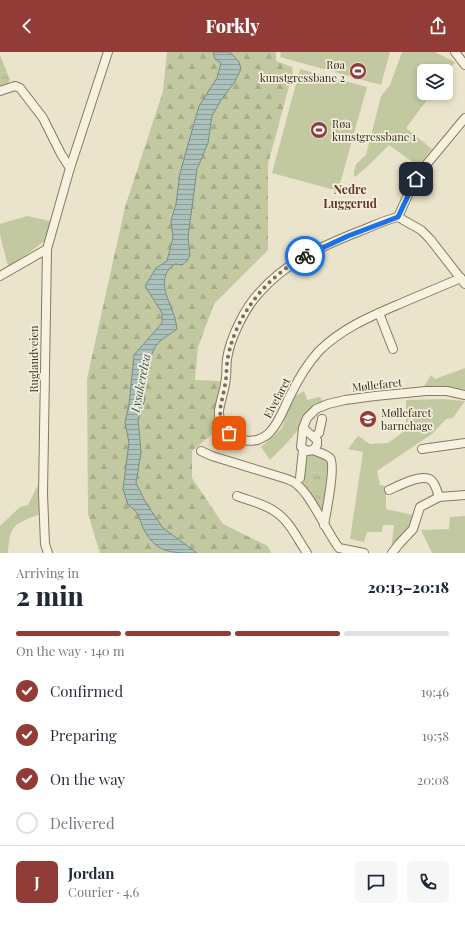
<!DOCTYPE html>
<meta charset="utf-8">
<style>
body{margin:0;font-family:"Playfair Display",serif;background:#f6f6f7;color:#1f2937;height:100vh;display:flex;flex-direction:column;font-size:15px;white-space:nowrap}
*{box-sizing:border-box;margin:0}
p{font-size:13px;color:#747a83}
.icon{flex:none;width:22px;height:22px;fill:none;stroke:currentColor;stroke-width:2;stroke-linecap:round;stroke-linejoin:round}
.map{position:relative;height:501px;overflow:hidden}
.panel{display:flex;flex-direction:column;background:#fff;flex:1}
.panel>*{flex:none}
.controls{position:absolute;left:417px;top:12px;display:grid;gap:8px}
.controls a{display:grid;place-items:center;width:36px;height:36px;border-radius:6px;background:#fff;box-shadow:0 2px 6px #0003;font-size:20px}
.pin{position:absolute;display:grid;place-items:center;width:34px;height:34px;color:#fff;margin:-17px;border-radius:8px;box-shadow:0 2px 6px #0006}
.courier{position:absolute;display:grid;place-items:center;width:40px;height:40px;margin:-20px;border:3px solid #1a73e8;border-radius:50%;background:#fff;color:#222;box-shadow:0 1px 5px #0007}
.headline em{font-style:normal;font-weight:800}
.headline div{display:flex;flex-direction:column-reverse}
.headline{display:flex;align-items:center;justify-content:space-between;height:68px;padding:0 16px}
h1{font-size:26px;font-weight:800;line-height:30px}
.bar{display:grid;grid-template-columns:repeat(4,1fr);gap:6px 4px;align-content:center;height:48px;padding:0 16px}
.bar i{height:5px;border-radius:3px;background:#e0e1e3}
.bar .current{background:#913c37}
.bar p{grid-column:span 4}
.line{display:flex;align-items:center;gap:10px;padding:0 16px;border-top:1px solid #e0e1e3}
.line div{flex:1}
.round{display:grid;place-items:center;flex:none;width:42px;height:42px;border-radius:6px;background:#f6f6f7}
ol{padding:0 16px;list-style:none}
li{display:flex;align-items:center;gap:12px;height:44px}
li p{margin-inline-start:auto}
li .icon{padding:4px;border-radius:50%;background:#913c37;color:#fff;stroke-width:4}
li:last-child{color:#747a83}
li i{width:22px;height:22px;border:2px solid #e0e1e3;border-radius:50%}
header{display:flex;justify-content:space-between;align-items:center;height:52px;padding:0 16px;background:#913c37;color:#fff;font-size:18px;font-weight:800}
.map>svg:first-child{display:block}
</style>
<header><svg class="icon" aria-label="back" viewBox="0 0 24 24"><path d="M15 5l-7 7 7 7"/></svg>Forkly<svg class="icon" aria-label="share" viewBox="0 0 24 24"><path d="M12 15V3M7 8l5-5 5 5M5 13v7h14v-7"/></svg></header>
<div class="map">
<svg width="465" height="501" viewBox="0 0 465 501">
<defs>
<pattern id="forest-firs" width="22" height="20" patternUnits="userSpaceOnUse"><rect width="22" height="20" fill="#c2c9a0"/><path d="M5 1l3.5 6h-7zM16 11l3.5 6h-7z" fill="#a7ad8a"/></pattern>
<pattern id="park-tufts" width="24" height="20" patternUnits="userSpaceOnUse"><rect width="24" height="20" fill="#c2c9a0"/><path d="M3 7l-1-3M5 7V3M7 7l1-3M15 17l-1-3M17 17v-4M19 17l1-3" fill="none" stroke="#a7ad8a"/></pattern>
<pattern id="water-rules" width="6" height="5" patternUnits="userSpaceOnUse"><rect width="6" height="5" fill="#acc1bc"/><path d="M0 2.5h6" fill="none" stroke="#8d9d98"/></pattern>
</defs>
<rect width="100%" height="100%" fill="#ebe4cc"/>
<!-- grass -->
<g fill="#c2c9a0">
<path d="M281,0H390L381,33L280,5Z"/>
<path d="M402,0H435L455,10L446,22V19H424V41H432L406,76L432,97L418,114L389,93L368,114L355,125L354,124V119L356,112L366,103L381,44L390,33Z"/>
<path d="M300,17L367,35L338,139L272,121Z"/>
<path d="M27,164L50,169L46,188L27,202L8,214L0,183V172Z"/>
<path d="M465,316V338L444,335L424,334L431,323L435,327Z"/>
<path d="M304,339L307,348L320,345L324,351C303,357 309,363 299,377C290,388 280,398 270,408L261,395L282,376L292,346Z"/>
<path d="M442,347L465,349L453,366L446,367L432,382L377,419L380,433L386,434V457L413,463L409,477L391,499L394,473H383L382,480H367L364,490L350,487L363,400L348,397L358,384L370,392L388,391L406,378V348Z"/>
<path d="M306,401C324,406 328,402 330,423L310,420V429L305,438L300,432L304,430Z"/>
<path d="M41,427L40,462C14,473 10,471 8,501H0V474L20,455L28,453Z"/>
<path d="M328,431L322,463L309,443L315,440H321Z"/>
<path d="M465,464V501H432L421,478L449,477L450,465Z"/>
</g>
<!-- forest -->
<path fill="url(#forest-firs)" d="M167,0H276V9L292,15L293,20L268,112V198L214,252L198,295L195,328L220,329L216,379L192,399V426L223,472L268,494L271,501H100L88,462L87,327L125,155L163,39Z"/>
<!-- park -->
<g fill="url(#park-tufts)">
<path d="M0,3L10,28L7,32L0,34Z"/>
<path d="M310,420L330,423L328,431L321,440L323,451H317L315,441L309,443L305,438L310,429Z"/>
</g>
<!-- water -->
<path fill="url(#water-rules)" stroke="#738f89" d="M213,0H230L239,10L241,17L234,31L221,48L212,64L208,91L197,117L188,185L190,203L187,209L182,213L175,212C157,224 166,242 172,258C175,264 176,270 177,277L160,289L155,295L148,311L144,336L145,347L138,368L141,400L136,431L146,451L163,476L197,501C170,501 156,501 143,476C138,464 140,461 128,453L123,437L129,391L125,370L129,353L134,303L162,271V261L145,234L156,216L167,209L173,185L171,169L176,152L180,121L199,54L217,26L221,11L215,7Z"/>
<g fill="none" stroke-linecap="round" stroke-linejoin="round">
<!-- minor casing -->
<g stroke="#877861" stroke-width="10">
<g id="minor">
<path d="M455,0L465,13"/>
<path d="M0,39L15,34L20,36L43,66L61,102L70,116"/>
<path d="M398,165C385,168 373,174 360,179C322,194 286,210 259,241C245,256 230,286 227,307C226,315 227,323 225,332C224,340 220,350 219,359C218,379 238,392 257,388C262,386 267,384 270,380C278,372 283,359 288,348C296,331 306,313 319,299C343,275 374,263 404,250C423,242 442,234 461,226"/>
<path d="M398,165L412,134L421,119L465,66"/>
<path d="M398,165L421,178L430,187L465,232"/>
<path d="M0,224L47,197"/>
<path d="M379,261L393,297"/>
<path d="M303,376L317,388V393L313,398L307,399L301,395L303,376L307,366L316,357L328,352L345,348L375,344L426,339H447L465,343"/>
<path d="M314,385L319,381L322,367"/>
<path d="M422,397L465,391"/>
<path d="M313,398C317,400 326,402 330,406C336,413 326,461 324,473"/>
<path d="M201,399L212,404L287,427C289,428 293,429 295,431C311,442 326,479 339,496L364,501"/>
<path d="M300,426L303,398"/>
<path d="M389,438C398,434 422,421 431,428C436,432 437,440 439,445"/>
<path d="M237,444C250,449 266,452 277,461C290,470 298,488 307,501"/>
<path d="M48,501L45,492L43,442L47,197L70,116L108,0"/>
<path d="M392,501L399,492L413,477L420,455L439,445L465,443"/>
</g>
</g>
<!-- minor -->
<use href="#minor" stroke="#f7f1df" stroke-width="8"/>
</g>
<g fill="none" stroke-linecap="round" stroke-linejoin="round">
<!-- done -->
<path stroke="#776e5e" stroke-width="4" stroke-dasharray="0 7.2" d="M229,381C214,363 222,353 225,333C227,324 226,314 228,305C236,262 267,225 305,204"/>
<!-- route -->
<path stroke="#1a73e8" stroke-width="5" d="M305,204L348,184L398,165L416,127"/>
</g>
<!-- icons -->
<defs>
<g id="stadium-disc" transform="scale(0.9)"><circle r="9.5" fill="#913c37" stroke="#f3eedb"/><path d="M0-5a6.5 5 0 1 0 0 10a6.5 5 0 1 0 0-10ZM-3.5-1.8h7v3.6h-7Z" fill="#fff"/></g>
<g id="school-disc" transform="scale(0.9)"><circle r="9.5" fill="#913c37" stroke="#f3eedb"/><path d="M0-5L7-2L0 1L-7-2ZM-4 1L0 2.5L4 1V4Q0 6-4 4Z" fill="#fff"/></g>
</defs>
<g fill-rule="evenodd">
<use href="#stadium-disc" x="358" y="19"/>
<use href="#stadium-disc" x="319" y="78"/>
<use href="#school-disc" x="368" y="367"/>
</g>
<g text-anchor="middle" stroke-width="3.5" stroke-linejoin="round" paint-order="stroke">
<!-- poi labels -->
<g font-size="11" fill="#392f23" stroke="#f3eedb" text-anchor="start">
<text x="345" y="17" text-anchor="end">Røa<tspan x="345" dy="13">kunstgressbane 2</tspan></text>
<text x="332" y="76">Røa<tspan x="332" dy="13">kunstgressbane 1</tspan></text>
<text x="381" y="365">Møllefaret<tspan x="381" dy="13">barnehage</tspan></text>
</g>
<!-- street labels -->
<g font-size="11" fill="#392f23" stroke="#f3eedb">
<text transform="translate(34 307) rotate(-90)" y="4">Ruglandveien</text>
<text transform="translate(377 333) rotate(-6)" y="4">Møllefaret</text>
<text transform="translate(277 346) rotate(-62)" y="4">Elvefaret</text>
</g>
<!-- neighbourhood labels -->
<g font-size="12" font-weight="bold" fill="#623726" stroke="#f3eedb">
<text x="350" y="142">Nedre<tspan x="350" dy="14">Luggerud</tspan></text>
</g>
<!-- water labels -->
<g font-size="12" font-style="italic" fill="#345757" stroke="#f3eedb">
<text transform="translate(141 331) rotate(-79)" y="4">Lysakerelva</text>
</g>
</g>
</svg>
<div class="controls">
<a><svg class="icon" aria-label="layers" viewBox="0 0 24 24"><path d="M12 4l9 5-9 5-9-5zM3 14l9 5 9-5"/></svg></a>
</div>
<div class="pin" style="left:229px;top:381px;background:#ea580c"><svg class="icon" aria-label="bag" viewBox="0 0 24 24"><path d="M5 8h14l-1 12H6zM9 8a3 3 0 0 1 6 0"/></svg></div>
<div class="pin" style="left:416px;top:127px;background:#1f2937"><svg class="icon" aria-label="home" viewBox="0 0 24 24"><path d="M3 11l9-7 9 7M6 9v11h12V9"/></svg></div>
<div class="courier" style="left:305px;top:204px"><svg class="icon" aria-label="bike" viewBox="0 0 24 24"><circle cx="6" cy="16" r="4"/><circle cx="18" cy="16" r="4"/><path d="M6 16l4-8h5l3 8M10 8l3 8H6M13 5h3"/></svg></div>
</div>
<section class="panel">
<div class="headline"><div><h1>2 min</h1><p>Arriving in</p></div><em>20:13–20:18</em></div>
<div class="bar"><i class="current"></i><i class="current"></i><i class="current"></i><i></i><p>On the way · 140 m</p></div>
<ol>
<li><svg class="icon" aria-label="check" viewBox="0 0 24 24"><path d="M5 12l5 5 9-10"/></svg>Confirmed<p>19:46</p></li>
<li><svg class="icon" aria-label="check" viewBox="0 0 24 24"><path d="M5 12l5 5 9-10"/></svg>Preparing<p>19:58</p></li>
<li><svg class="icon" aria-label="check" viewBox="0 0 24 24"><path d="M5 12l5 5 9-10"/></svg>On the way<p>20:08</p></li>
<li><i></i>Delivered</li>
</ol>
<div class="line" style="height:72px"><b class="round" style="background:#913c37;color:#fff">J</b><div><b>Jordan</b><p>Courier · 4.6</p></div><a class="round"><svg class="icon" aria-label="chat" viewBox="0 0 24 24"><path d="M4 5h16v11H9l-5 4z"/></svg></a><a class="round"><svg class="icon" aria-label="phone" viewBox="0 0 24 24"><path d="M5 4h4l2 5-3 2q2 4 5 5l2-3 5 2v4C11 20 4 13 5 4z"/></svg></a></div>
</section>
